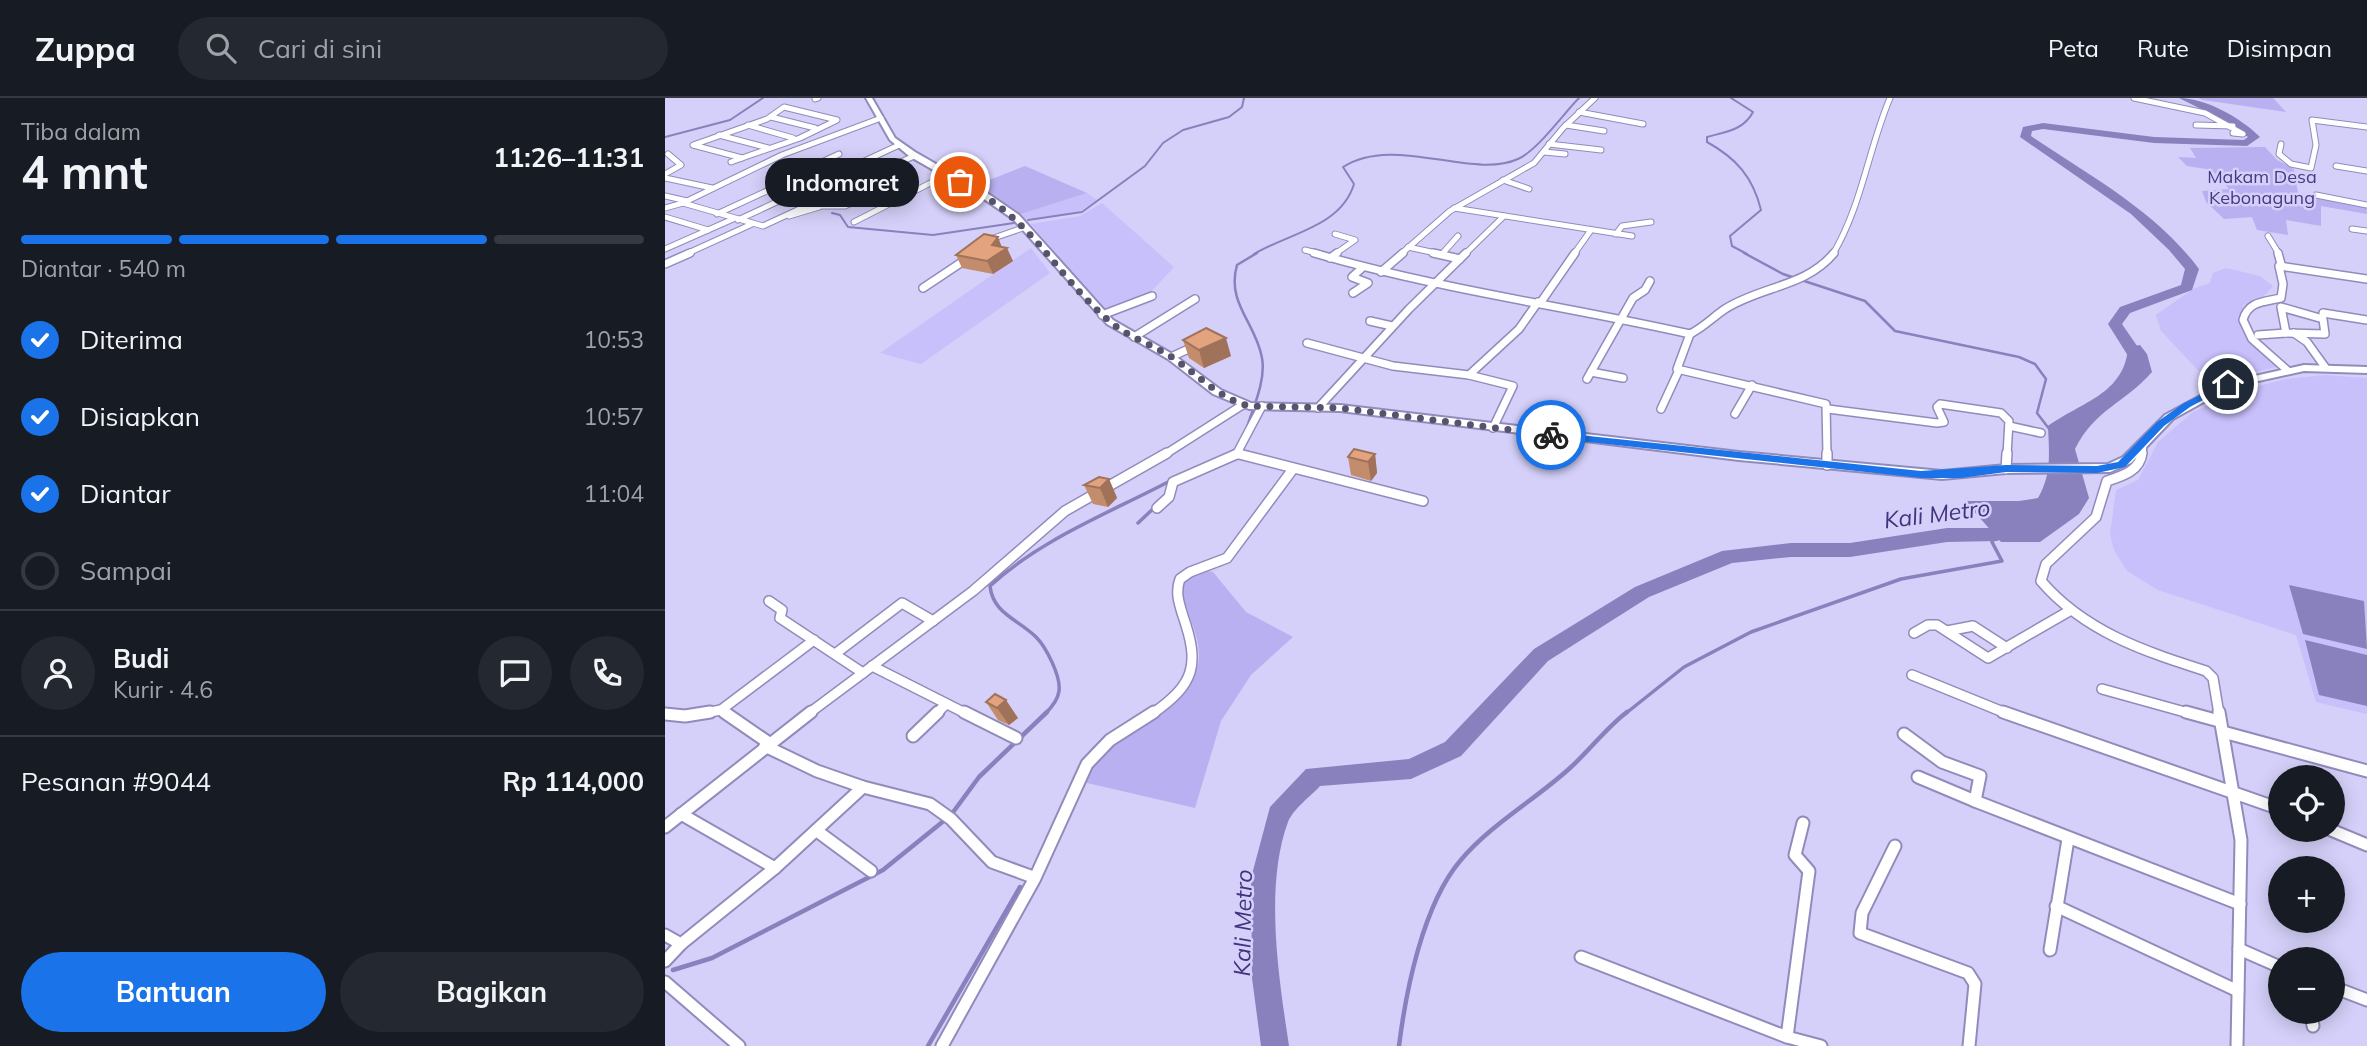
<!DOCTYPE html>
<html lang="id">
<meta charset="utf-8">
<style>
body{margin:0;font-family:Mulish,sans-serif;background:#242831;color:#f1f3f6;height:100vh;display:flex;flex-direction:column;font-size:26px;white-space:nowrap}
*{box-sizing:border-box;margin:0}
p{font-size:23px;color:#9ea1a6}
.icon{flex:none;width:38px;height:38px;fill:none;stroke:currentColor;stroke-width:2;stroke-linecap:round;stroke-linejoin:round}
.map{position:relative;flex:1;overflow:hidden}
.drawer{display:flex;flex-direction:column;background:#171b24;width:665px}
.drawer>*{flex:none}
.controls{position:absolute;left:1603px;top:667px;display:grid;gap:14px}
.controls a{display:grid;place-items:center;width:77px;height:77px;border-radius:50%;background:#171b24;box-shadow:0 4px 18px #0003;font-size:35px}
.pin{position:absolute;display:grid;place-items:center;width:60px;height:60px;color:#fff;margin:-30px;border:4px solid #fff;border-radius:50%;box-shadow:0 2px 7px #0007}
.courier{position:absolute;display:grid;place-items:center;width:70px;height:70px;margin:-35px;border:5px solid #1a73e8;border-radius:50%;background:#fff;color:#222;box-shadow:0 2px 9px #0007}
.bubble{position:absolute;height:49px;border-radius:24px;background:#171b24;box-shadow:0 4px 18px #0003;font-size:23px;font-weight:700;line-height:49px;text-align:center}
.headline em{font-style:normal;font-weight:700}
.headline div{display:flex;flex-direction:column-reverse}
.headline{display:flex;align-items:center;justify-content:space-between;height:119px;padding:0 21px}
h1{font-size:46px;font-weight:700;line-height:52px}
.bar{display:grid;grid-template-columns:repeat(4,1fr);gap:10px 7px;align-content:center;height:84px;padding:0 21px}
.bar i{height:9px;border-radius:5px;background:#363941}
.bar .selected{background:#1a73e8}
.bar p{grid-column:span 4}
.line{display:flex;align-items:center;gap:18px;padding:0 21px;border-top:2px solid #363941}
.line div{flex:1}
.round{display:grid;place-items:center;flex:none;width:74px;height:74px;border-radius:37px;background:#242831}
ol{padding:0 21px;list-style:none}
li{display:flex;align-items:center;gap:21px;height:77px}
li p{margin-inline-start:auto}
li .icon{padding:7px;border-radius:50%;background:#1a73e8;color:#fff;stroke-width:4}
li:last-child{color:#9ea1a6}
li i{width:38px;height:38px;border:4px solid #363941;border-radius:50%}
.primary-button{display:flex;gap:14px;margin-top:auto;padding:14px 21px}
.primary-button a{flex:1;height:80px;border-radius:42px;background:#1a73e8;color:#fff;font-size:28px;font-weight:700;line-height:80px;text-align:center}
.primary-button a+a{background:#242831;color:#f1f3f6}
header{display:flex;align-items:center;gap:42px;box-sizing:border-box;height:98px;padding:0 35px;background:#171b24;border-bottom:2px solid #363941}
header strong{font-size:33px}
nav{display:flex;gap:38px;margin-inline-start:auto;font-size:24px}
.search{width:490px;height:63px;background:#242831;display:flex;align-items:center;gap:18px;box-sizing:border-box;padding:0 24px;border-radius:38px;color:#9ea1a6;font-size:26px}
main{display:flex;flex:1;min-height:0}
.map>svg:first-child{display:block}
</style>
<header>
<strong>Zuppa</strong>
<div class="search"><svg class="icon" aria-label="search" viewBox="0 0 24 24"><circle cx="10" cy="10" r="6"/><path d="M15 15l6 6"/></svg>Cari di sini</div>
<nav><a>Peta</a><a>Rute</a><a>Disimpan</a></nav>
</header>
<main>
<section class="drawer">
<div class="headline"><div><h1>4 mnt</h1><p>Tiba dalam</p></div><em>11:26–11:31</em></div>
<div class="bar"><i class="selected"></i><i class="selected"></i><i class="selected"></i><i></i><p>Diantar · 540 m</p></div>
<ol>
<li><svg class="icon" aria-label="check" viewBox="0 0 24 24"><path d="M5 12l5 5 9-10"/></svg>Diterima<p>10:53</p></li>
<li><svg class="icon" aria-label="check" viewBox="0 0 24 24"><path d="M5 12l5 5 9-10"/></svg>Disiapkan<p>10:57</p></li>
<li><svg class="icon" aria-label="check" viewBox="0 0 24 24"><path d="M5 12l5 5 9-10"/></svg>Diantar<p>11:04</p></li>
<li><i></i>Sampai</li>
</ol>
<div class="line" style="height:126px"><a class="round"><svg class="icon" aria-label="person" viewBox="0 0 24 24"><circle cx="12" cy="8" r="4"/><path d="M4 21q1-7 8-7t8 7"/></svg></a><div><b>Budi</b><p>Kurir · 4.6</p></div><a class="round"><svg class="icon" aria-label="chat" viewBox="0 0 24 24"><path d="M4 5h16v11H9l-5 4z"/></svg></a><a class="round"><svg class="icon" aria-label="phone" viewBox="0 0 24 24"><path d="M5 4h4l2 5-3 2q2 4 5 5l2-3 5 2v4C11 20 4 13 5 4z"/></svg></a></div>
<div class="line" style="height:91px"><div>Pesanan #9044</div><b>Rp 114,000</b></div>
<div class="primary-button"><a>Bantuan</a><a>Bagikan</a></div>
</section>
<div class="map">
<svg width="1702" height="948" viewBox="0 0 1702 948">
<rect width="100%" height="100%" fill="#d4d0f9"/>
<!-- built -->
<g fill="#c7c0fb">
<path d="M422,95L432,102L412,115L360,121L356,116Z"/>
<path d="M437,105L509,169L481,199L441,213L366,126L415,118Z"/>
<path d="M366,150L385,175L256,266L215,255Z"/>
<path d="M1561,170L1595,178L1608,188L1598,199L1578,207L1575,222L1577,233L1615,268L1545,285L1496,233L1491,217L1528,191L1545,185L1548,175Z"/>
<path d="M1660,277L1702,280V616L1651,604L1631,537L1493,492L1462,473L1449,452L1445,436L1451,392L1473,382L1493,344L1528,314L1574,293L1621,281Z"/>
</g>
<!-- green -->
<g fill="#b8b0f0">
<path d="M1534,0H1608L1621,14L1538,2Z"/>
<path d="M1600,49L1612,62L1629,71L1633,95L1701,107L1702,116L1656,108V128L1621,122L1623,137L1592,132L1587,119L1559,121L1541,104L1537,93L1564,91L1547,72L1522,68L1513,59L1531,60L1525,50Z"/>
<path d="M360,68L422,95L356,116L312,87Z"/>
<path d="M542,473L548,474L581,514L628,539L586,577L556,623L530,710L418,684C440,629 534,610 534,557C534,532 517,509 516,484L528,476Z"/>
</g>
<!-- water -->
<g fill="#8981be">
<path d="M1475,247L1482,256L1487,274C1460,305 1430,311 1410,351L1424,400L1414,416L1375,444H1336L1300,403H1354L1373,400C1387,376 1384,355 1383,328C1416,304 1460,296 1463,249Z"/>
<path d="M1624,487L1699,503L1702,551L1638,536Z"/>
<path d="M1640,542L1702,557V608L1654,597Z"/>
</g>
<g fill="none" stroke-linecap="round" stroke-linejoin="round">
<!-- stream-far3 -->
<g stroke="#8981be" stroke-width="2">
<path d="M1066,0L1088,14C1079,32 1060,34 1042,39V44C1071,60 1088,79 1096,112L1065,138L1067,148L1082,156"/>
<path d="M0,39L65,22L98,0"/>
<path d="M167,115L175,117L183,129L268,137L349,125"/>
<path d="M363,122L417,114L480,68L498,45L518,32L564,19L577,9L579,0"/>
<path d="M589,156C624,135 676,129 689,86L678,69C729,36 807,82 853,61C873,52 898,16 914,0"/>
</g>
<!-- stream-far2 -->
<g stroke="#8981be" stroke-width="2.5">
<path d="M1079,155L1118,176L1200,203L1230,233L1354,259L1370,266L1381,281L1372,315L1385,332"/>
<path d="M582,329C589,308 601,281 597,260C591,225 561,205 572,167L592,155"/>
</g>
<!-- stream-far1 -->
<g stroke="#8981be" stroke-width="3.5">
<path d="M473,425L490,409"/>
<path d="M380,616C387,609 393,602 394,593C396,578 381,549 371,539C353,521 328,516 325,488C376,441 444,415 505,383"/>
<path d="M960,616L1019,569L1086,534L1236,481L1337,463L1327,444L1332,436"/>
</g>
<!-- stream -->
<g stroke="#8981be" stroke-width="4.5">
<path d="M8,872L47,860L218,772L286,717L314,679L382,614"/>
<path d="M263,948L355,789"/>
<path d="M734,948C741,892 758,807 795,763C826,726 870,702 905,670C925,652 941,630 962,614"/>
</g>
<!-- river -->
<g fill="#8981be" fill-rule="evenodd">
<path d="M1514,0C1541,0 1576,20 1595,39L1582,48L1489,45L1378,31L1367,33L1366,38C1425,78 1490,112 1534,171L1527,192L1465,215L1457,226L1481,261V273L1473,278L1465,273V261L1443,226L1455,209L1516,187L1520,171L1504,152L1466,116L1355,39L1358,29L1378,25L1489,39L1579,42L1583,39L1560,23Z"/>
<path d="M1352,422L1358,423L1361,428L1358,433L1332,443L1282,444L1185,459H1126L1067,465L984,499L883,563L796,658L746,681L655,688C646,698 628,711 623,724C599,789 614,881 624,948H596L587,880L586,780L605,709L641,671L744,661L780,644L869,551L970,489L1057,453L1126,445H1185L1282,430H1330Z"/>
</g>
<!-- street-far3 casing -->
<g stroke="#918bbb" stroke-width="7">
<g id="street-far3">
<path d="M1469,0L1540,15L1578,36L1568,35"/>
<path d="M150,1L153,0"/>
<path d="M119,9L172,22L135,40L77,60L28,47L102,21Z"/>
<path d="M914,14L978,26"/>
<path d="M106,19L150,30"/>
<path d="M83,27L128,40"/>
<path d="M901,27L939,33"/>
<path d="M1531,27L1568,28"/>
<path d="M54,37L103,50"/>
<path d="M884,46L936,52"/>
<path d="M1616,46L1614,56L1626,66L1646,70L1651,47L1647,22L1702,29"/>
<path d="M879,54L900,56"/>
<path d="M66,64L77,60"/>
<path d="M1671,68L1702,73"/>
<path d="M145,73L146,69L174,56"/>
<path d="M0,76L16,67L3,56"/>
<path d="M0,80L47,90"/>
<path d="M838,82L864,91"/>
<path d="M1651,97L1702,107"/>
<path d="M0,98L22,103"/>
<path d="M18,105L98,128L249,58"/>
<path d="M143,108H180L244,76L226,67"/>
<path d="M0,110L18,105L117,57L216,20"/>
<path d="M789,110L967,138"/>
<path d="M52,116L145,73L189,84"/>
<path d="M124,118L154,109"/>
<path d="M0,119L43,132"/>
<path d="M73,122L234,47"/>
<path d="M189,124L281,77"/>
<path d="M1687,131L1702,133"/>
<path d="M951,136L957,128L986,124"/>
<path d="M1603,138L1614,156"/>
<path d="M320,143L361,129"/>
<path d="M743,149L775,156"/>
<path d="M0,151L68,121"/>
<path d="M640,152L655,156"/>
<path d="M21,156L87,126"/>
<path d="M670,156L690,142L670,136"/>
<path d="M736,156L785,113L869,65L898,30L930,0"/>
<path d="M777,156L793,138"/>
<path d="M800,156L839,118"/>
<path d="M909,156L926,132"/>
<path d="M1168,156C1197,107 1203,52 1225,0"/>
</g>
</g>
<!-- street-far2 casing -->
<g stroke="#918bbb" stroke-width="10">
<g id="street-far2">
<path d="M649,155C772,191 900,208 1025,236L1012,271L1161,306L1162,357"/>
<path d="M768,155L795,161"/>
<path d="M1613,155L1616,166"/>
<path d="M665,160L672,155"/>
<path d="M0,166L25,155"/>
<path d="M716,174L738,155"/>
<path d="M258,190L303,160"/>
<path d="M688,195L703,185L687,179L697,170"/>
<path d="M876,204L910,155"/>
<path d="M1616,209L1658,221L1660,236L1621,235Z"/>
<path d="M1658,215L1702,222"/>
<path d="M437,217L487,198"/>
<path d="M705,223L727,228"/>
<path d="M1629,235L1642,244L1660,269"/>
<path d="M1025,236C1039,229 1048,219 1060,211C1096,188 1141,189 1169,155"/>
<path d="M1593,237L1621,235"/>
<path d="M469,239L530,201"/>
<path d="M642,245L728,268L804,277L854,231L873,204"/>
<path d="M506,259L530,248"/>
<path d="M1622,272L1587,241L1578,222C1583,203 1599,204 1616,200L1618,186L1614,168L1702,181"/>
<path d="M926,274L958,280"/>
<path d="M804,277L848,288L828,330"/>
<path d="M922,281L968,200L980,192L985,183"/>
<path d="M653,310L744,211L801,155"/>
<path d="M996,311L1014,272"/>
<path d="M1163,311L1272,325L1279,324L1272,309L1275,306L1336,315L1344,323L1342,357"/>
<path d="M1070,316L1087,287"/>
<path d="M1344,328L1376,335"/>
<path d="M574,356L578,357"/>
<path d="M499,357L579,306"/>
<path d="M571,357L597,308"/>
<path d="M1477,357L1478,345"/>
</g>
</g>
<!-- street-far1 casing -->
<g stroke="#918bbb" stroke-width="12">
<g id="street-far1">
<path d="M1162,355V367"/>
<path d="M1477,355C1475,373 1457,378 1442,383L1431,419L1381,466L1376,483C1420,534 1479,553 1541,573L1548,580L1554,616"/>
<path d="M574,356L758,403"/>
<path d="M1341,371L1342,355"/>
<path d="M492,410L504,399L508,384L574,355"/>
<path d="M104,503L117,512L115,520L198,575"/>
<path d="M1282,533L1308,528L1342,550"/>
<path d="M1249,535L1263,527H1272L1323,560L1406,512"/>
<path d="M170,556L237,505L268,523"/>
<path d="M207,568L302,616"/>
<path d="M1247,577L1343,616"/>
<path d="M1437,591L1527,616"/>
<path d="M56,612L149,542"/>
<path d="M34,616L56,612L61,616"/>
<path d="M143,616L308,493L400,413L502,355"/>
<path d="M271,616L281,606"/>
<path d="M487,616C530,586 535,567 518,518C514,505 510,494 515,481L525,474L562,460L628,371"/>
</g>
</g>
<!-- street casing -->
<g stroke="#918bbb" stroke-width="15">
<g id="street">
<path d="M59,614L104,645"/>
<path d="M299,614L351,640"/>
<path d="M1338,614L1615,711"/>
<path d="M1521,614L1554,623"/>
<path d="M1554,614L1576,742L1572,948"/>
<path d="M0,616L20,618L45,614"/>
<path d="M1558,634L1702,673"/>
<path d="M1239,636L1277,664L1315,678L1310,703L1575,806"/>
<path d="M248,638L273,614"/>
<path d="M100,648L152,673L198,689L265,706L286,721L327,764L368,779"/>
<path d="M1253,679L1310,703"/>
<path d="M16,716L110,770"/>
<path d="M0,729L146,614"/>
<path d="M1666,732L1702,747"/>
<path d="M152,733L206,773"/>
<path d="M1230,748L1197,815L1195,835L1303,875L1310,886L1304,948"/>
<path d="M1391,808L1573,893"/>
<path d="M0,837L16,846L110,770L198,689"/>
<path d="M1574,851L1615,869"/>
<path d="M1385,852L1403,741"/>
<path d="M916,859L1122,939L1156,948"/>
<path d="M0,863L16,846"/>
<path d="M0,884L74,948"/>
<path d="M1668,889L1702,902"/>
<path d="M1646,914L1648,928"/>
<path d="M1122,939L1144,773L1130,757L1138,725"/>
<path d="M277,948L370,780L422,666L445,642L489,614"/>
</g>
</g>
<!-- secondary casing -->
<g stroke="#918bbb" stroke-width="4">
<path id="secondary" d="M201,0H207L230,40L250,54L325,97L354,117L448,222L509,257L556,292L586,305L675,307L1074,354L1277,373L1341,367L1443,366L1458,359L1500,317L1559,285L1639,267L1702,269V275L1639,273L1566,289L1508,321L1466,365L1445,374L1341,375L1277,381L1074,362L675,313L584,311L548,296L503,261L442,226L348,121L319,101L244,58L225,42Z"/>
</g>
<!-- street-far3 -->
<use href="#street-far3" stroke="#fff" stroke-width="5"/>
<!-- street-far2 -->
<use href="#street-far2" stroke="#fff" stroke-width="7"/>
<!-- street-far1 -->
<use href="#street-far1" stroke="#fff" stroke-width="9"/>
<!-- street -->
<use href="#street" stroke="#fff" stroke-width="11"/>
<!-- secondary -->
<use href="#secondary" fill="#fff" fill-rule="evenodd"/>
</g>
<!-- wall -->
<g fill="#c38c6d">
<path d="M337,149L348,163L328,176L297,170L291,157Z"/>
<path d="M518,242L566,258L539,270L524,260Z"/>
<path d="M710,356L712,375L706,383L686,377L683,359Z"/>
<path d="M444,381L452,400L443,409L428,406L419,387Z"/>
<path d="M321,604L353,620L344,627L333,622Z"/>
</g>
<!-- shaded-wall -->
<g fill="#9f7259">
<path d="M333,139L338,152L342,150L348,163L328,176L322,163L327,147Z"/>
<path d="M561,240L566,258L539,270L534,252Z"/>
<path d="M710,356L712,375L706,383L703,364Z"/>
<path d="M444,381L452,400L443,409L435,390Z"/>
<path d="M341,602L353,620L344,627L332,610Z"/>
</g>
<!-- building -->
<g fill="#e3a37f" stroke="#9f7259" stroke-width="2">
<path d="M319,136L333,139L327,147L342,150L322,163L291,157Z"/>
<path d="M541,230L561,240L534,252L518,242Z"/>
<path d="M689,351L710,356L703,364L683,359Z"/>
<path d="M434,379L444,381L435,390L419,387Z"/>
<path d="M330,596L341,602L332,610L321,604Z"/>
</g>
<!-- route -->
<path fill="#1a73e8" d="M1560,285L1568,286L1525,309L1499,328L1460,369L1432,375L1341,374L1296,380H1256L886,340L882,337L886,334L1256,373L1341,367L1432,368L1453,364L1492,324L1519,305Z"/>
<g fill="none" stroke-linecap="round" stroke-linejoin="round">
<!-- done -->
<path stroke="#57536d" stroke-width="7" stroke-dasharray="0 12.6" d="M295,84C369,121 386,172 443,222C462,239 487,246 508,260C533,277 554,300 584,308L675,310L886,337"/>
</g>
<g text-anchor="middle" stroke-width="5" stroke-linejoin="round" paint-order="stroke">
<!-- far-park labels -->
<g font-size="18" fill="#493984" stroke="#d4d0f9">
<text x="1597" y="85">Makam Desa<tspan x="1597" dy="21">Kebonagung</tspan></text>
</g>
<!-- water labels -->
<g font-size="23" font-style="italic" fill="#43327d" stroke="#d4d0f9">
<text transform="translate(1272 416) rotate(-7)" y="8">Kali Metro</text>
<text transform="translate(578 825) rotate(-89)" y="8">Kali Metro</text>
</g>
</g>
</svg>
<div class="controls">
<a><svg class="icon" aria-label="locate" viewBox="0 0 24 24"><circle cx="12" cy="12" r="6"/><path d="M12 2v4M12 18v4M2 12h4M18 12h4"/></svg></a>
<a>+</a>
<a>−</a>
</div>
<div class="pin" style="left:295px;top:84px;background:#ea580c"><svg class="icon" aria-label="bag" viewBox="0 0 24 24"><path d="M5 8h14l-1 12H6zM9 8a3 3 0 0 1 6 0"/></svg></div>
<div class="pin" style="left:1563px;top:286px;background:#1f2937"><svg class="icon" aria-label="home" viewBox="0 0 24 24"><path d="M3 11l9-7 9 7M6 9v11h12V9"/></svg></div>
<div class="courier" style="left:886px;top:337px"><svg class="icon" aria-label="bike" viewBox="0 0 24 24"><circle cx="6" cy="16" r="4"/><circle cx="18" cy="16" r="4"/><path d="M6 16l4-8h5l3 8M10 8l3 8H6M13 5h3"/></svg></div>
<div class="bubble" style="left:100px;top:60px;width:154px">Indomaret</div>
</div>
</main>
